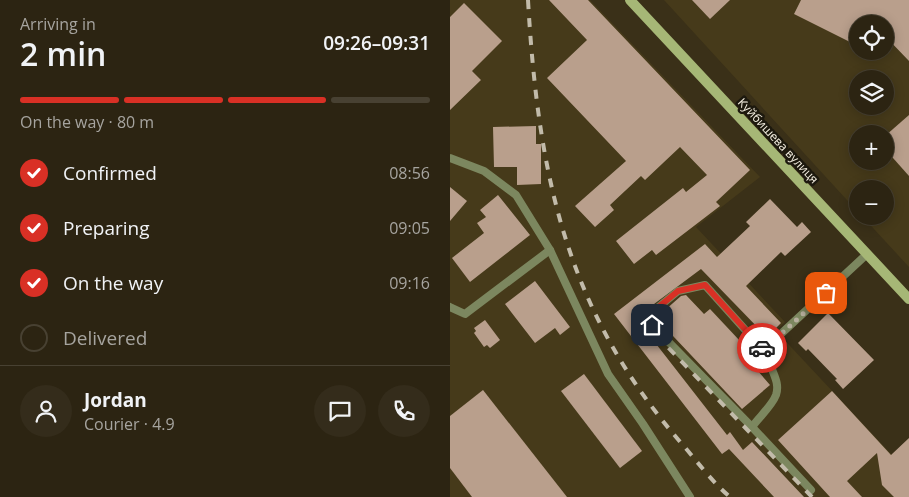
<!DOCTYPE html>
<meta charset="utf-8">
<style>
body{margin:0;font-family:"Open Sans",sans-serif;background:#342c1b;color:#f1f3f6;height:100vh;display:flex;flex-direction:column;font-size:19px;white-space:nowrap}
*{box-sizing:border-box;margin:0}
p{font-size:16px;color:#a6a49f}
.icon{flex:none;width:28px;height:28px;fill:none;stroke:currentColor;stroke-width:2;stroke-linecap:round;stroke-linejoin:round}
.map{position:relative;flex:1;overflow:hidden}
.details{display:flex;flex-direction:column;background:#2c2412;width:450px}
.details>*{flex:none}
.tools{position:absolute;left:399px;top:15px;display:grid;gap:10px}
.tools a{display:grid;place-items:center;width:45px;height:45px;border-radius:50%;background:#2c2412;box-shadow:0 2px 12px #0003,0 0 0 1px #484132;font-size:25px}
.pin{position:absolute;display:grid;place-items:center;width:42px;height:42px;color:#fff;margin:-21px;border-radius:10px;box-shadow:0 2px 8px #0006}
.courier{position:absolute;display:grid;place-items:center;width:50px;height:50px;margin:-25px;border:4px solid #d93025;border-radius:50%;background:#fff;color:#222;box-shadow:0 1px 6px #0007}
.overview em{font-style:normal;font-weight:600}
.overview div{display:flex;flex-direction:column-reverse}
.overview{display:flex;align-items:center;justify-content:space-between;height:85px;padding:0 20px}
h1{font-size:32px;font-weight:600;line-height:38px}
.bar{display:grid;grid-template-columns:repeat(4,1fr);gap:8px 5px;align-content:center;height:60px;padding:0 20px}
.bar i{height:6px;border-radius:4px;background:#484132}
.bar .on{background:#d93025}
.bar p{grid-column:span 4}
.line{display:flex;align-items:center;gap:12px;padding:0 20px;border-top:1px solid #484132}
.line div{flex:1}
.round{display:grid;place-items:center;flex:none;width:52px;height:52px;border-radius:26px;background:#342c1b}
ol{padding:0 20px;list-style:none}
li{display:flex;align-items:center;gap:15px;height:55px}
li p{margin-inline-start:auto}
li .icon{padding:5px;border-radius:50%;background:#d93025;color:#fff;stroke-width:4}
li:last-child{color:#a6a49f}
li i{width:28px;height:28px;border:2px solid #484132;border-radius:50%}
main{display:flex;flex:1;min-height:0}
.map>svg:first-child{display:block}
</style>
<main>
<section class="details">
<div class="overview"><div><h1>2 min</h1><p>Arriving in</p></div><em>09:26–09:31</em></div>
<div class="bar"><i class="on"></i><i class="on"></i><i class="on"></i><i></i><p>On the way · 80 m</p></div>
<ol>
<li><svg class="icon" aria-label="check" viewBox="0 0 24 24"><path d="M5 12l5 5 9-10"/></svg>Confirmed<p>08:56</p></li>
<li><svg class="icon" aria-label="check" viewBox="0 0 24 24"><path d="M5 12l5 5 9-10"/></svg>Preparing<p>09:05</p></li>
<li><svg class="icon" aria-label="check" viewBox="0 0 24 24"><path d="M5 12l5 5 9-10"/></svg>On the way<p>09:16</p></li>
<li><i></i>Delivered</li>
</ol>
<div class="line" style="height:90px"><a class="round"><svg class="icon" aria-label="person" viewBox="0 0 24 24"><circle cx="12" cy="8" r="4"/><path d="M4 21q1-7 8-7t8 7"/></svg></a><div><b>Jordan</b><p>Courier · 4.9</p></div><a class="round"><svg class="icon" aria-label="chat" viewBox="0 0 24 24"><path d="M4 5h16v11H9l-5 4z"/></svg></a><a class="round"><svg class="icon" aria-label="phone" viewBox="0 0 24 24"><path d="M5 4h4l2 5-3 2q2 4 5 5l2-3 5 2v4C11 20 4 13 5 4z"/></svg></a></div>
</section>
<div class="map">
<svg width="459" height="497" viewBox="0 0 459 497">
<rect width="100%" height="100%" fill="#3a3018"/>
<!-- built -->
<g fill="#463a1a" fill-rule="evenodd">
<path d="M0,0H140L310,177L246,227L335,322L326,331L459,473V497H0Z"/>
<path d="M214,0H459V267L412,216H435V189H408L407,211ZM408,24H435V51H408ZM408,79H435V106H408ZM408,134H435V161H408Z"/>
</g>
<!-- building -->
<g fill="#b99f8c">
<path d="M99,0H138L300,170L266,202L270,206L206,255L202,250L184,264L166,241L233,188L236,192L257,175L230,147L195,180L191,176L160,205L164,210L145,227L125,206L176,161L97,78L137,40Z"/>
<path d="M242,0H280L260,19Z"/>
<path d="M351,0H459V61L435,36V24H408V46L344,14Z"/>
<path d="M14,3L52,41L22,71L31,80L0,110V17Z"/>
<path d="M459,115V176L435,149V136Z"/>
<path d="M86,126V144H91V184L67,185V167H44L43,127Z"/>
<path d="M0,187L17,201L0,221Z"/>
<path d="M48,195L80,235L20,282L2,258L34,233L27,223L36,217L30,210Z"/>
<path d="M320,199L347,227L352,222L361,232L335,256L331,252L296,286L331,323L324,330L321,327L313,333L251,269L196,310L195,317L189,322L277,435L280,432L293,450L302,442L354,497H324L279,449L272,454L164,314L255,244L267,257L300,226L296,222Z"/>
<path d="M85,281L120,327L110,335L105,328L85,343L55,304Z"/>
<path d="M236,295L254,314L260,309L290,341L306,360L302,364L320,385L292,409L206,318L231,296Z"/>
<path d="M378,313L424,360L393,389L385,380L387,379L358,349L356,351L348,343Z"/>
<path d="M35,320L50,340L40,348L37,345L34,347L24,333L26,331L24,328Z"/>
<path d="M134,374L192,451L170,468L111,391Z"/>
<path d="M33,390L117,497H22L0,468V416Z"/>
<path d="M382,391L441,455L459,438V497H444L432,485L427,453L397,481L412,497H380L328,440Z"/>
</g>
<g fill="none" stroke-linecap="round" stroke-linejoin="round">
<!-- service -->
<g stroke="#7c875f" stroke-width="8">
<path d="M0,158L34,171L66,195L100,250L158,374L193,424L240,497"/>
<path d="M0,307L15,314L100,250"/>
<path d="M302,427L202,325L200,314L228,291L255,285L317,354"/>
<path d="M361,490L302,427C309,417 322,406 326,395C332,377 313,366 320,344L417,254"/>
</g>
<!-- secondary -->
<path stroke="#a6b776" stroke-width="10" d="M180,0L459,299"/>
<!-- rail -->
<g stroke="#c2bbaa" stroke-width="4" stroke-dasharray="9 9" stroke-linecap="butt">
<path d="M78,0C88,172 115,310 232,444C247,461 262,482 280,497"/>
<path d="M206,335L362,497"/>
</g>
</g>
<g fill="none" stroke-linecap="round" stroke-linejoin="round">
<!-- done -->
<path stroke="#b6ae9d" stroke-width="5" stroke-dasharray="0 9" d="M312,348L317,354L320,344L376,293"/>
<!-- route -->
<path stroke="#d93025" stroke-width="6" d="M202,325L200,314L228,291L255,285L312,348"/>
</g>
<g text-anchor="middle" stroke-width="5" stroke-linejoin="round" paint-order="stroke">
<!-- street labels -->
<g font-size="12" fill="#f8f2e4" stroke="#1d190e">
<text transform="translate(328 141) rotate(47)" y="4">Куйбишева вулиця</text>
</g>
</g>
</svg>
<div class="tools">
<a><svg class="icon" aria-label="locate" viewBox="0 0 24 24"><circle cx="12" cy="12" r="6"/><path d="M12 2v4M12 18v4M2 12h4M18 12h4"/></svg></a>
<a><svg class="icon" aria-label="layers" viewBox="0 0 24 24"><path d="M12 4l9 5-9 5-9-5zM3 14l9 5 9-5"/></svg></a>
<a>+</a>
<a>−</a>
</div>
<div class="pin" style="left:376px;top:293px;background:#ea580c"><svg class="icon" aria-label="bag" viewBox="0 0 24 24"><path d="M5 8h14l-1 12H6zM9 8a3 3 0 0 1 6 0"/></svg></div>
<div class="pin" style="left:202px;top:325px;background:#1f2937"><svg class="icon" aria-label="home" viewBox="0 0 24 24"><path d="M3 11l9-7 9 7M6 9v11h12V9"/></svg></div>
<div class="courier" style="left:312px;top:348px"><svg class="icon" aria-label="car" viewBox="0 0 24 24"><path d="M5 17H2v-5l4-1 3-4h7l3 4 3 1v5h-3M9 17h6M6 11h13"/><circle cx="7" cy="17" r="2"/><circle cx="17" cy="17" r="2"/></svg></div>
</div>
</main>
